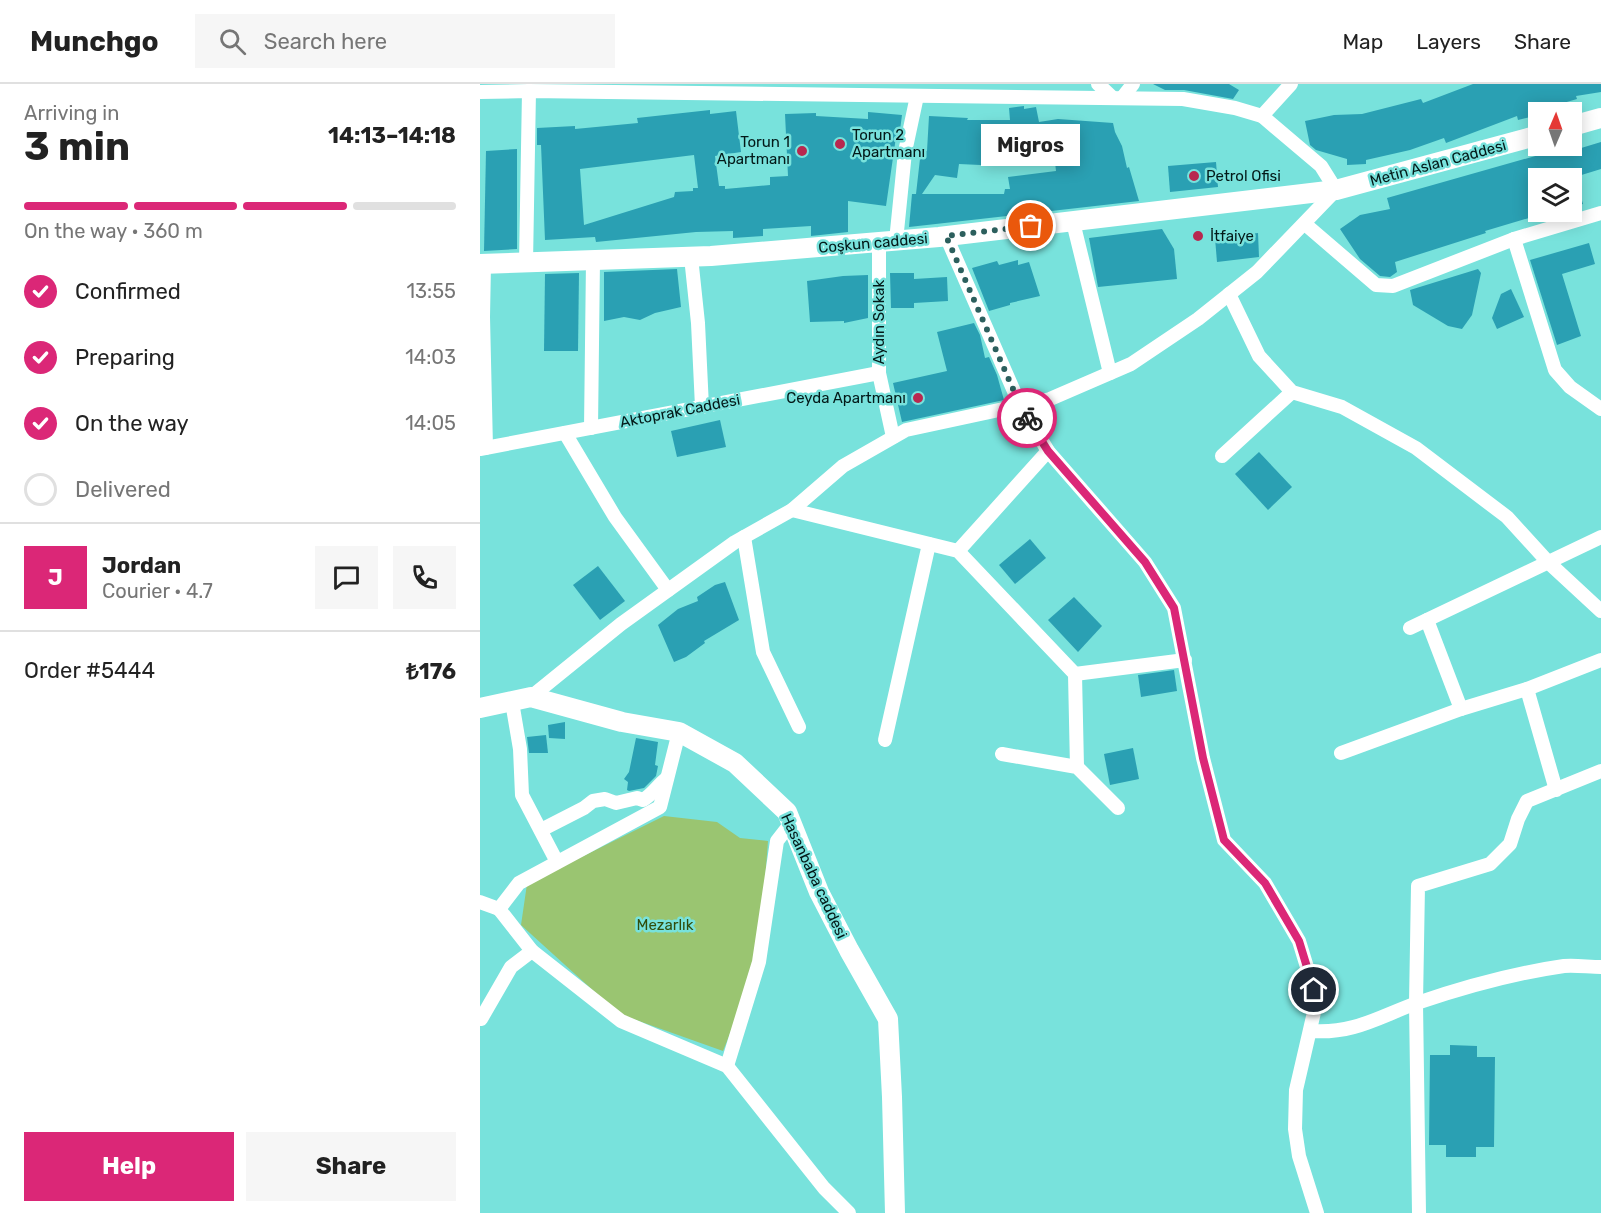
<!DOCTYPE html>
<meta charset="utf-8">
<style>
body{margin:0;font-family:Rubik,sans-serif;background:#f6f6f6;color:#222;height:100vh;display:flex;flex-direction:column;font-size:22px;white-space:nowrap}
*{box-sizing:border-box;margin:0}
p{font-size:20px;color:#767676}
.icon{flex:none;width:33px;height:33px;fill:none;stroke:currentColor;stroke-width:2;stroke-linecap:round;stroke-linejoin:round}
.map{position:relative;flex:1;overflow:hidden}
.side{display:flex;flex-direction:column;background:#fff;width:480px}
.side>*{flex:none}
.needle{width:39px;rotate:2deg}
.tools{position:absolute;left:1048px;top:18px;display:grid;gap:12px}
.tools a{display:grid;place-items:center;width:54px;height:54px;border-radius:0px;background:#fff;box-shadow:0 3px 15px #0003;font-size:30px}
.pin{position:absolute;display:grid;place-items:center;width:51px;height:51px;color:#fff;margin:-26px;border:3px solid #fff;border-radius:50%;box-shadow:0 2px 6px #0007}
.courier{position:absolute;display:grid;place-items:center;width:60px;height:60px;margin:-30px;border:4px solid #db2777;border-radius:50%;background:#fff;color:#222;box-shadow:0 2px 8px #0007}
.bubble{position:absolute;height:42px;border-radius:0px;background:#fff;box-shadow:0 3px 15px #0003;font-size:20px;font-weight:700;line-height:42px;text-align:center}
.headline em{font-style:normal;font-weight:700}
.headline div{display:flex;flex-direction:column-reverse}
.headline{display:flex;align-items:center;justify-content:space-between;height:102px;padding:0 24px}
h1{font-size:39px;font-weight:700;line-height:45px}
.bar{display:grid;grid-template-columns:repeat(4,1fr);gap:9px 6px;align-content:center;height:72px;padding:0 24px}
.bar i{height:8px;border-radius:4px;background:#e0e0e0}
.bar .active{background:#db2777}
.bar p{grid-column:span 4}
.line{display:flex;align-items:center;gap:15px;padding:0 24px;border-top:2px solid #e0e0e0}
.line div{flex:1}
.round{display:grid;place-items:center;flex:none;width:63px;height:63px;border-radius:0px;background:#f6f6f6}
ol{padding:0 24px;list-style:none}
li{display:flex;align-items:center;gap:18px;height:66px}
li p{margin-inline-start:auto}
li .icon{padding:6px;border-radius:50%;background:#db2777;color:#fff;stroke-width:4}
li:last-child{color:#767676}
li i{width:33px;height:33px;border:3px solid #e0e0e0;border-radius:50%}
.cta{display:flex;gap:12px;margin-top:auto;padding:12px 24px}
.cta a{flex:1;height:69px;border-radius:0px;background:#db2777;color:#fff;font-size:24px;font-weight:700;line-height:69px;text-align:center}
.cta a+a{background:#f6f6f6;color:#222}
header{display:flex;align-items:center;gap:36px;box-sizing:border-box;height:84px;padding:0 30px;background:#fff;border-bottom:2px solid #e0e0e0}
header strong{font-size:28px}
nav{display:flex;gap:33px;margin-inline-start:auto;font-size:21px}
.search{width:420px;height:54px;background:#f6f6f6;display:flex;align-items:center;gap:15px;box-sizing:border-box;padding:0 21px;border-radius:0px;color:#767676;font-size:22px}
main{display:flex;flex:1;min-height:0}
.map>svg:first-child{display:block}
</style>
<header>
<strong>Munchgo</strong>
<div class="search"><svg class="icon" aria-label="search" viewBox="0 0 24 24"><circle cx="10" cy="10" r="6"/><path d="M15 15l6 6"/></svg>Search here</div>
<nav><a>Map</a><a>Layers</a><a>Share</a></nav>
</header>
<main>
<section class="side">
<div class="headline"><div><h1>3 min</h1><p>Arriving in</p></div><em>14:13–14:18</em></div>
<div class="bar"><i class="active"></i><i class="active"></i><i class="active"></i><i></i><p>On the way · 360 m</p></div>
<ol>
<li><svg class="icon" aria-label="check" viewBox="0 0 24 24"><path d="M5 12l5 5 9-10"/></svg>Confirmed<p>13:55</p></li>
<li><svg class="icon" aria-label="check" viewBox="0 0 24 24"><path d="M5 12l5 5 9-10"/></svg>Preparing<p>14:03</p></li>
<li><svg class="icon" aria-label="check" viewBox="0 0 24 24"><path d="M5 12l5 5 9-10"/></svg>On the way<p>14:05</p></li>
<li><i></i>Delivered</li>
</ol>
<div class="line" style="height:108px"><b class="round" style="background:#db2777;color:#fff">J</b><div><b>Jordan</b><p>Courier · 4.7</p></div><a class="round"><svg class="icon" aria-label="chat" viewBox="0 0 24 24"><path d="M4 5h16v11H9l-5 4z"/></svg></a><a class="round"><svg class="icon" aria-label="phone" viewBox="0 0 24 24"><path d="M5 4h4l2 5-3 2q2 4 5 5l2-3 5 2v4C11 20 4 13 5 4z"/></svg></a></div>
<div class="line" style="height:78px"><div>Order #5444</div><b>₺176</b></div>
<div class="cta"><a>Help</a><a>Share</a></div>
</section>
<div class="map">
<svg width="1121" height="1129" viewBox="0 0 1121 1129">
<rect width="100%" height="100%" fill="#78e2dc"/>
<!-- green -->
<path fill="#9ac571" d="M184,732L237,738L260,754L288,757L279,878L243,967L139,930L41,841L47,800Z"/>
<!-- building -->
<g fill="#2aa0b3" fill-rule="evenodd">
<path d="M673,0H749L759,6L753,15L704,6H685Z"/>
<path d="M993,0H1121V8L1096,12L1097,15L1066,24L1068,28H1059V31L1038,36L1037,32L966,59L964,54L930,66L886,76V80L867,81V75L836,66L830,61L825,37L854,31L882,30L941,15L943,19Z"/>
<path d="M544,22V25L556,23L559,38L578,35L633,39L635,48L642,62L647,84L649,83L659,117L429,143L432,110H436L441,66L447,67L449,32L488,34L487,36H530L529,24ZM568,58L569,62L573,61L576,87L528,93L530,105H525L524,110H442L455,91L477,94L479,80L522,82L524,64Z"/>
<path d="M230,26V30L256,27L261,68L235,72L239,102H245V105L290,101V93L308,92L305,30L336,29V32L388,35V28L422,31L419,54L416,53L406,122L368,117V148L331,152V142L283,145V152L253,154V147L216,148L116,158L115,153L65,156L61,61H57V44L95,42V45L158,39L157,34ZM214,71L218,104H213V107L195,108L194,113L104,141L100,85Z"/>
<path d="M1121,58V85L1095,93L1103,120L1092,123V94H1059V131L1005,147L1006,149L915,178L917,188L910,193L900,192L880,175L860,145L880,131L910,125L907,114L1087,63L1088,68Z"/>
<path d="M37,65V165L4,167L6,67Z"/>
<path d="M736,78L738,103L690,108L688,82Z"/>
<path d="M682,145L694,165L697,195L618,203L609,154Z"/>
<path d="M778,149L779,173L737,178L735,154Z"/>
<path d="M1109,159L1115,180L1082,190L1101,252L1077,261L1050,176Z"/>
<path d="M538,176V181L549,178L560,212L530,219V221L509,227L492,184L517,177L519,181Z"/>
<path d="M197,185L201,223L175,229L160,236L144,233L124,237V188Z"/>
<path d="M998,185L1001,189L992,231L982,245L968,242L933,221L930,206Z"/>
<path d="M99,189L98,267H64L65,190Z"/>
<path d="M410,189H434V195L467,193L468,217L434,219V224H411Z"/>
<path d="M388,191V234L364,239V237L330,238L327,197L363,192Z"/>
<path d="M1031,205L1044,233L1017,245L1012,234L1021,210Z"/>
<path d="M494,239L500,251L505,274L509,273L517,291L524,316L422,338L413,299L467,287L457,248Z"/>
<path d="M240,336L246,363L197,373L191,347Z"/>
<path d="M779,368L812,403L788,426L755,390Z"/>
<path d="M550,455L566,474L535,500L519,481Z"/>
<path d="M118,482L145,517L120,536L93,501Z"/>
<path d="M245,498L259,536L224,557L225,559L206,573L194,578L178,541L198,525L218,517L217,513L235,501Z"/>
<path d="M594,513L622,542L598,568L568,536Z"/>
<path d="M694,586L697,607L661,613L658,591Z"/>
<path d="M85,638V655L69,654L68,641Z"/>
<path d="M66,651L68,669H49L47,653Z"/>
<path d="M156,654L178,658L175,681L178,682L176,692L164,704L149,707L147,706L148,698L144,695L149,688Z"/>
<path d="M653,664L659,695L630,701L624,670Z"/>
<path d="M970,961L997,962V973H1015L1014,1063H996V1073H966V1061H949L950,971H970Z"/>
</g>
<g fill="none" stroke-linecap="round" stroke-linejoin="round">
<!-- street -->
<g stroke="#fff" stroke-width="14">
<path d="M618,0L633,14"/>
<path d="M0,8L49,7L703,15L755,24L782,32"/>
<path d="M642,14L653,0"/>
<path d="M593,138L630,289"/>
<path d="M825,140L896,201L913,202L1034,155L1121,129"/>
<path d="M466,152L540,321L568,367L665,478L694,524L723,674L744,756L785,799L819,857L834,906L835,924L816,1006L815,1045L819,1072L837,1129"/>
<path d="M1034,155L1075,286L1090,303L1121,325"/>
<path d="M416,157L425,68L437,12"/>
<path d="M399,158V289L413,353"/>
<path d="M211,173L218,239L222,323"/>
<path d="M46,179L49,7"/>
<path d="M4,180L3,233L6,364"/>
<path d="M749,210L779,272L812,308L862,323L936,364L1027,433L1068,478L1121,527"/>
<path d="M111,344L113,176"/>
<path d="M85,349L135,433L188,506"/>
<path d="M0,365L399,289"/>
<path d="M742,372L812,308"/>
<path d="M312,426L478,467L595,590L597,683"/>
<path d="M264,453L283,568L319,643"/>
<path d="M478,467L568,367"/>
<path d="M947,536L981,625"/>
<path d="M930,544L1121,453"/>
<path d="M595,590L705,576"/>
<path d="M1047,605L1076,706"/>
<path d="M51,613L141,540L255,458L312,426L363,382L426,346L570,315L651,280L718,235L777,188L856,106L841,82L782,32L811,0"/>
<path d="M32,618L40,665L42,711L77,778"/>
<path d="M405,656L449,460"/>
<path d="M861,669L981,625L1047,605L1121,576"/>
<path d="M522,670L597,683L638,724"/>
<path d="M61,746L104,724L113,717L125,715L136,719L157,714L163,716C173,710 178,701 187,694"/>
<path d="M0,818L19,825L39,799L180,723L199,648"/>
<path d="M19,825L52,867L141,937L247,982L344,1104L369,1129"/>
<path d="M1,935L31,883L52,867"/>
<path d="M831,947C874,950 898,933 937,919C984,903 1035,889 1084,882C1096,881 1109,883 1121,883"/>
<path d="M247,982L279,878L297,757L311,739"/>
<path d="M939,1129L936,919L938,802L1010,780L1030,760L1038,735L1047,717L1121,687"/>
</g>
<!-- secondary -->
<g stroke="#fff" stroke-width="20">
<path d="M1092,42L1121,34"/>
<path d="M0,180L231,172L459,153L856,106L1059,51"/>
<path d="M0,624L51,613L142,638L199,648L255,679L307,728L339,808L369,866L408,935L412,1013L415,1129"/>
</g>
</g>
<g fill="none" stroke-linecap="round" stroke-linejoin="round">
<!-- done -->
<path stroke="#2c5f5d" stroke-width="6" stroke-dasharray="0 10.8" d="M547,334L540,321L466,152L551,142"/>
<!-- route -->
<path stroke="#db2777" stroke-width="8" d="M547,334L568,367L665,478L694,524L723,674L744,756L785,799L819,857L834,906"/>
</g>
<!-- markers -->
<g fill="#b8284f" stroke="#78e2dc" stroke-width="2">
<circle cx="360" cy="60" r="6"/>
<circle cx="322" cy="67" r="6"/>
<circle cx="714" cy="92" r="6"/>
<circle cx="718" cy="152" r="6"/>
<circle cx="438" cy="314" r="6"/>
</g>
<g text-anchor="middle" stroke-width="5" stroke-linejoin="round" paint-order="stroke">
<!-- poi labels -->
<g font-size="15" fill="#031918" stroke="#78e2dc" text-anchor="start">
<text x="372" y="56">Torun 2<tspan x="372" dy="17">Apartmanı</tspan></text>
<text x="310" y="63" text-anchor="end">Torun 1<tspan x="310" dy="17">Apartmanı</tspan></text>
<text x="726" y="97">Petrol Ofisi</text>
<text x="730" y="157">İtfaiye</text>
<text x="426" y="319" text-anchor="end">Ceyda Apartmanı</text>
</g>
<!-- street labels -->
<g font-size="15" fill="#031918" stroke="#78e2dc">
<text transform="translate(958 79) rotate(-15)" y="5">Metin Aslan Caddesi</text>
<text transform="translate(393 159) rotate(-5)" y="5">Coşkun caddesi</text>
<text transform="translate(399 238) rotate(-90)" y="5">Aydın Sokak</text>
<text transform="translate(200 327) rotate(-11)" y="5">Aktoprak Caddesi</text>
<text transform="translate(334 792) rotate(65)" y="5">Hasanbaba caddesi</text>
</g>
<!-- park labels -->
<g font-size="15" fill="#314d0c" stroke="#78e2dc">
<text x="185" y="846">Mezarlık</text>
</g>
</g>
</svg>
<div class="tools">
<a><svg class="needle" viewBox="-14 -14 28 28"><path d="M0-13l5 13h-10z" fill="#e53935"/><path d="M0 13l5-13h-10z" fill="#767676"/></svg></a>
<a><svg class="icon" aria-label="layers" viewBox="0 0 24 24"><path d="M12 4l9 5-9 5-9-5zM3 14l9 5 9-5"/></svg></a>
</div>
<div class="pin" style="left:551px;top:142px;background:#ea580c"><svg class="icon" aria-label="bag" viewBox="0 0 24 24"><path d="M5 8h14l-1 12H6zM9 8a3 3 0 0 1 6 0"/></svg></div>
<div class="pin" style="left:834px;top:906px;background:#1f2937"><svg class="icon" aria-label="home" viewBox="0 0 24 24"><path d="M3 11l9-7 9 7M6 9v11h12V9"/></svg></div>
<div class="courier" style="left:547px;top:334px"><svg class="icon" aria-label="bike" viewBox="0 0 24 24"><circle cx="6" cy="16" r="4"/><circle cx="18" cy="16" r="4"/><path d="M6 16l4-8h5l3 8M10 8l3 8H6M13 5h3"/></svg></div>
<div class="bubble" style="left:501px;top:40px;width:99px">Migros</div>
</div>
</main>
